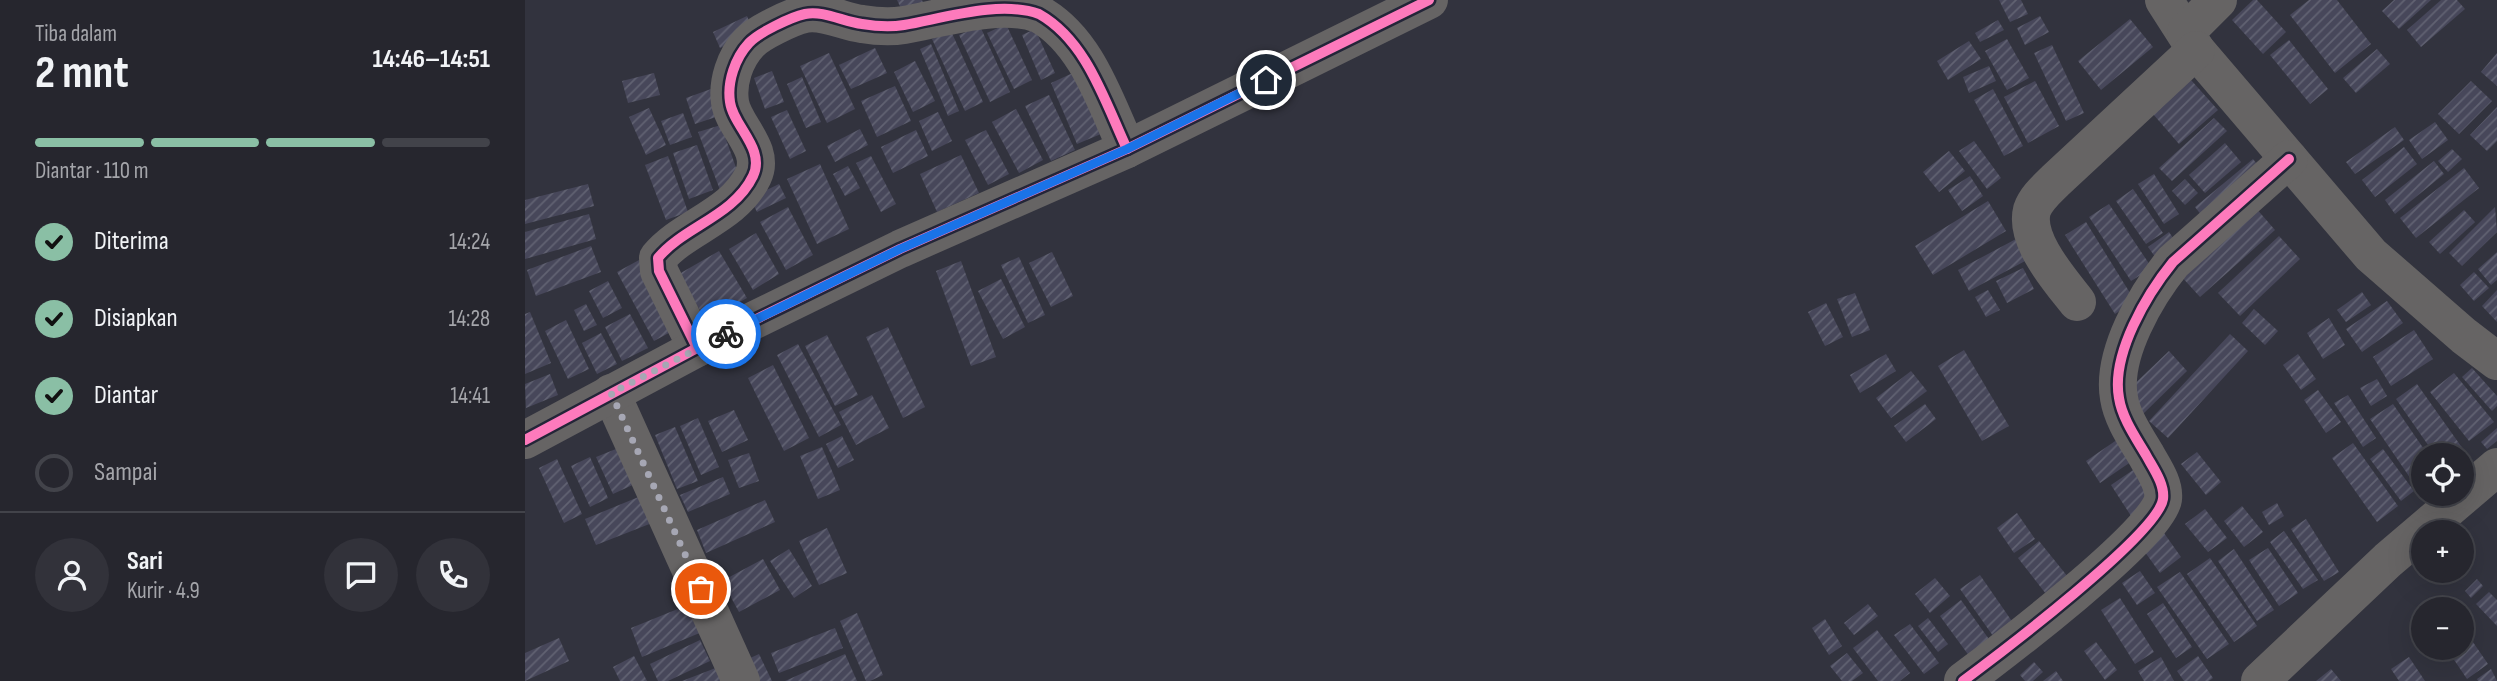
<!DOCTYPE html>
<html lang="id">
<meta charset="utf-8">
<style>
body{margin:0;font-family:"Sofia Sans Condensed",sans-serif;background:#32323a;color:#f1f3f6;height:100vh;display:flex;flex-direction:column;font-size:26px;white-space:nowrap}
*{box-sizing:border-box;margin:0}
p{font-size:23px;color:#a4a5aa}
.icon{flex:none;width:38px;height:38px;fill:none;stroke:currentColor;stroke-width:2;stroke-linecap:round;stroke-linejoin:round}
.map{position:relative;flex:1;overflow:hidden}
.side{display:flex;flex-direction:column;background:#26262e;width:525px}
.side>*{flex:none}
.controls{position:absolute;left:1886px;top:443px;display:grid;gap:14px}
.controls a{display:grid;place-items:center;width:63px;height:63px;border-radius:50%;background:#26262e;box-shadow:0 7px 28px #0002,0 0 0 2px #42434a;font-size:35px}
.pin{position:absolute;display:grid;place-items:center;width:60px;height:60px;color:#fff;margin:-30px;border:4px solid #fff;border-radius:50%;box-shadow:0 2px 7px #0007}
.courier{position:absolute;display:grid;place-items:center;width:70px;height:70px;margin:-35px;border:5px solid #1a73e8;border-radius:50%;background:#fff;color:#222;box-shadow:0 2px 9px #0007}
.head em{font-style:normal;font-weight:700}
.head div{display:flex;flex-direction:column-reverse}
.head{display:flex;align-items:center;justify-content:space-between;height:119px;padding:0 35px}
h1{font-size:46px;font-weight:700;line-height:52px}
.bar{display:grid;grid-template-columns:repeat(4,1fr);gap:10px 7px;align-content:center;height:84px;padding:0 35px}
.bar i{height:9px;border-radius:5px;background:#42434a}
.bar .current{background:#8abfa5}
.bar p{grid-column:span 4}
.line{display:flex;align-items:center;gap:18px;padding:0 35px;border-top:2px solid #42434a}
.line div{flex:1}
.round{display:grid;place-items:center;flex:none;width:74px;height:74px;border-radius:37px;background:#32323a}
ol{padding:0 35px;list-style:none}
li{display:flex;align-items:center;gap:21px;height:77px}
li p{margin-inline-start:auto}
li .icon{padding:7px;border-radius:50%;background:#8abfa5;color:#111;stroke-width:4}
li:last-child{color:#a4a5aa}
li i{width:38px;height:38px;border:4px solid #42434a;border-radius:50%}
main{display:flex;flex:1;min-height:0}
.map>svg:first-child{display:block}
</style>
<main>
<section class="side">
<div class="head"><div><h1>2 mnt</h1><p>Tiba dalam</p></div><em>14:46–14:51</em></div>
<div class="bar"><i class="current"></i><i class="current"></i><i class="current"></i><i></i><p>Diantar · 110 m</p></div>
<ol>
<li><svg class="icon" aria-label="check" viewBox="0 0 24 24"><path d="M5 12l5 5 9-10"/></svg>Diterima<p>14:24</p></li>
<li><svg class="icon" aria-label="check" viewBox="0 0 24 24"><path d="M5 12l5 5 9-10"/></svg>Disiapkan<p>14:28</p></li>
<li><svg class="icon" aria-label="check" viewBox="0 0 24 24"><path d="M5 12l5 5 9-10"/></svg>Diantar<p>14:41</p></li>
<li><i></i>Sampai</li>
</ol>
<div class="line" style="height:126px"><a class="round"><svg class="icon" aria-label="person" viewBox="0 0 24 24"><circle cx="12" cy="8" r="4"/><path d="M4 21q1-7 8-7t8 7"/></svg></a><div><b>Sari</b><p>Kurir · 4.9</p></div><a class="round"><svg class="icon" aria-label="chat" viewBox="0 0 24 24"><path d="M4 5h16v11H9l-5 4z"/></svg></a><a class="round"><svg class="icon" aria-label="phone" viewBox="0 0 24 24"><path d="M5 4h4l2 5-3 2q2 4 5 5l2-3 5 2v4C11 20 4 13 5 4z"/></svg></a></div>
</section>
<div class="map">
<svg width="1972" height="681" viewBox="0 0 1972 681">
<defs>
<pattern id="building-hatch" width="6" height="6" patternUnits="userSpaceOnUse" patternTransform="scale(1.75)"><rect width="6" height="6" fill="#47475a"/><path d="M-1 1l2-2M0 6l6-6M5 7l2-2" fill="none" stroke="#616272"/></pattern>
</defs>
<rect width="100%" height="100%" fill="#32333e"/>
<!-- building -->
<g fill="url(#building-hatch)">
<path d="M372,0H397L400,8L380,17Z"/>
<path d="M1474,0H1496L1503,14L1485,22Z"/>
<path d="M1728,0H1732L1761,32L1738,54L1707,20Z"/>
<path d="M1784,0H1812L1846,44L1810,73L1765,15Z"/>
<path d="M1869,0H1906L1874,29L1857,11Z"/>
<path d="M1916,0H1932L1940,9L1896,47L1882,30Z"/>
<path d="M222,16L229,32L195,48L188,32Z"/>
<path d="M1515,16L1524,32L1500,45L1492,28Z"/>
<path d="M1605,19L1628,47L1576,90L1553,61Z"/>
<path d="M1473,20L1479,30L1455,42L1450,33Z"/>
<path d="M481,24L507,80L489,89L462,33Z"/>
<path d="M455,26L485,92L465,102L434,35Z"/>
<path d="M510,29L530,73L516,80L497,35Z"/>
<path d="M426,31L458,102L440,111L407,39Z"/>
<path d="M1482,39L1504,78L1482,90L1460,51Z"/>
<path d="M1764,40L1803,89L1785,104L1745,55Z"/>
<path d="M1444,41L1456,59L1423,80L1412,61Z"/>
<path d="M406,44L434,111L423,116L395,49Z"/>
<path d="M1527,45L1559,113L1541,121L1509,53Z"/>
<path d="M350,48L362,73L326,89L314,65Z"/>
<path d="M1852,49L1865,64L1831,93L1818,78Z"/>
<path d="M304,53L330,109L302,123L275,66Z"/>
<path d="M1972,53V86L1956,72Z"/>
<path d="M390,61L410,101L388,112L369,72Z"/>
<path d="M1464,66L1471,81L1444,93L1438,77Z"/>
<path d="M247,71L259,102L240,109L229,78Z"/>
<path d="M550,72L576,134L552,144L526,83Z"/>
<path d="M129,73L135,95L103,103L97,81Z"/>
<path d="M277,77L296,122L281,128L262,84Z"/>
<path d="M1666,80L1693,110L1654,144L1628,114Z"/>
<path d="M1510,81L1534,126L1503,143L1479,97Z"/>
<path d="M1946,81L1967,101L1934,134L1913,114Z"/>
<path d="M370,86L386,121L352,137L336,101Z"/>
<path d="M186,89L194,116L170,124L161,98Z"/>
<path d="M1468,89L1498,146L1479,156L1449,100Z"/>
<path d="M524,95L550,150L526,161L500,106Z"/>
<path d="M1972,107V141L1962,151L1945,135Z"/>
<path d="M124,108L141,145L121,155L104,117Z"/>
<path d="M491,109L518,160L494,173L467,122Z"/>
<path d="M262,110L281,151L265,159L246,117Z"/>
<path d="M413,112L427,141L407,151L394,121Z"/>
<path d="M158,113L167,137L145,145L136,121Z"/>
<path d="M1689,118L1702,131L1647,181L1634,168Z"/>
<path d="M1910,122L1923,140L1897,159L1884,140Z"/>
<path d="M196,125L216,182L195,190L173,132Z"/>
<path d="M1870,127L1879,140L1830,174L1821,162Z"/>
<path d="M335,129L343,145L310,162L302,146Z"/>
<path d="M391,130L403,156L368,173L356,147Z"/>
<path d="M461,130L484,174L463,185L440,140Z"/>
<path d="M1449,141L1476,178L1462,189L1434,151Z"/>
<path d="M1700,143L1716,162L1680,193L1664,175Z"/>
<path d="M172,145L188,190L164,199L148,153Z"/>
<path d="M1879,147L1892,164L1850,197L1837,180Z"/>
<path d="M1927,149L1937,159L1923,172L1913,161Z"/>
<path d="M1424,151L1440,171L1414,192L1398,172Z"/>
<path d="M436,155L454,193L412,212L395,174Z"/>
<path d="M143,156L163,212L141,220L120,165Z"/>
<path d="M346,156L371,204L356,212L331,163Z"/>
<path d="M1728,159L1738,172L1680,220L1670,207Z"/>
<path d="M1909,161L1919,174L1870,214L1860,200Z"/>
<path d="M295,164L324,229L292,244L262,179Z"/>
<path d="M323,166L335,188L320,196L308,174Z"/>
<path d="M1939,168L1954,188L1891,238L1875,218Z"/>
<path d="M1629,174L1654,214L1639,224L1613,184Z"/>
<path d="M1445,176L1458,196L1437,211L1423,190Z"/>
<path d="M1660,179L1673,193L1660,205L1647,191Z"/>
<path d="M63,184L69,206L0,224V200Z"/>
<path d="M254,184L261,198L232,212L225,198Z"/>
<path d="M1608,189L1638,233L1621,244L1591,201Z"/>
<path d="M1463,201L1481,231L1408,275L1390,246Z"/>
<path d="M1584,204L1627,268L1606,281L1564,217Z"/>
<path d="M263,207L288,255L261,270L235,222Z"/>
<path d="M1730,207L1750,230L1675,297L1655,275Z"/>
<path d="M1970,207L1972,232L1937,266L1924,253Z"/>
<path d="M1939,210L1950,222L1915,254L1904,242Z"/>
<path d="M64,214L71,239L0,259V232Z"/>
<path d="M1561,222L1610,301L1590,314L1540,235Z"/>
<path d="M1644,232L1656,250L1636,265L1623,247Z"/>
<path d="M231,233L254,274L228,290L204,249Z"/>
<path d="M1754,236L1775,259L1715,316L1693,293Z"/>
<path d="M1491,239L1502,260L1444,291L1433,270Z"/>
<path d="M66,246L76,272L11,296L2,270Z"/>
<path d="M194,251L222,298L181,321L154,274Z"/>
<path d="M527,252L548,296L526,307L504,263Z"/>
<path d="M1972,252V280L1966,285L1953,269Z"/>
<path d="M494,257L520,315L503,323L476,265Z"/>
<path d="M116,259L153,328L129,341L92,272Z"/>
<path d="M436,261L471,357L446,366L411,271Z"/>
<path d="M1498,268L1509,289L1482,303L1471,281Z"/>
<path d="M1949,272L1964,288L1949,301L1935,285Z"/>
<path d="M476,279L500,327L478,339L453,291Z"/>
<path d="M83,281L97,308L78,318L64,291Z"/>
<path d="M1463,290L1475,310L1461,317L1450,297Z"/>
<path d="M1972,290V322L1957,306Z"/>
<path d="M1837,292L1846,305L1821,322L1812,310Z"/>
<path d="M1330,293L1345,330L1327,337L1312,299Z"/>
<path d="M1862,301L1878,323L1837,352L1821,329Z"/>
<path d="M1301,303L1318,337L1300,346L1283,312Z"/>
<path d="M61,304L72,325L59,331L49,310Z"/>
<path d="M1729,309L1753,331L1740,345L1717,323Z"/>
<path d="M5,312L26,363L0,374V314Z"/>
<path d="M105,314L123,348L97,361L80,327Z"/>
<path d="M1804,318L1820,345L1798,359L1782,333Z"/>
<path d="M41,320L64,369L43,379L20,331Z"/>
<path d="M363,327L400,407L378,418L341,337Z"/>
<path d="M1889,330L1908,359L1866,386L1848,357Z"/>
<path d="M76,333L92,364L72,374L57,343Z"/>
<path d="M1705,334L1723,351L1643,438L1624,421Z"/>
<path d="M302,335L333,395L310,406L280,346Z"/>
<path d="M273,344L316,425L294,437L252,355Z"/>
<path d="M1439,350L1484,426L1457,441L1413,366Z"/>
<path d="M1644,351L1662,371L1618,414L1599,394Z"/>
<path d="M1361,354L1371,371L1335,393L1325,375Z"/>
<path d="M1773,354L1791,379L1776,390L1758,365Z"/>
<path d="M248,365L284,438L259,451L223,378Z"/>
<path d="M1947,368L1972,396V406L1967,411L1937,377Z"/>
<path d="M1386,371L1402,391L1366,418L1351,398Z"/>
<path d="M1929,373L1969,422L1944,441L1905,392Z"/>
<path d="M25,374L33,395L1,408L0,384Z"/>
<path d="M1852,379L1862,396L1846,406L1835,388Z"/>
<path d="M1892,384L1943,456L1937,459V455H1910L1871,399Z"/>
<path d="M1793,390L1816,422L1801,433L1779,400Z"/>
<path d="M347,395L364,428L331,445L314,412Z"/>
<path d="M1823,395L1851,438L1838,447L1809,403Z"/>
<path d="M1400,404L1411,419L1381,442L1369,426Z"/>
<path d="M1868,404L1903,455H1899V487L1894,491L1845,419Z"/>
<path d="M209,410L223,440L197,452L183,421Z"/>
<path d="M173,418L194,467L176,475L155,426Z"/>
<path d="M150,427L173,481L152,489L130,435Z"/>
<path d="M1972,428V441L1962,449L1956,442Z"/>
<path d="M1599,435L1613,457L1575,483L1561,461Z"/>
<path d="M317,436L329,460L313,468L301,444Z"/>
<path d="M1828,443L1873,506L1852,522L1807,458Z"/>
<path d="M96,447L112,483L88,494L71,457Z"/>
<path d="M297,447L315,490L293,499L275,456Z"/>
<path d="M1858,449L1889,491L1876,501L1845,459Z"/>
<path d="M1672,452L1696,482L1681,495L1656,464Z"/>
<path d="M224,453L234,481L214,488L203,460Z"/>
<path d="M65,457L83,498L65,507L46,466Z"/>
<path d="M32,459L57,514L39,523L14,468Z"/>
<path d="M1614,466L1636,500L1608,519L1586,485Z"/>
<path d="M198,477L205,494L163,512L155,495Z"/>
<path d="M116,496L127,523L71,545L60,519Z"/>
<path d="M240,500L250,522L181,553L172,530Z"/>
<path d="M1752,503L1759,516L1744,525L1737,512Z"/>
<path d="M1717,506L1738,532L1719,547L1699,521Z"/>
<path d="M1680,509L1702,538L1683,552L1660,524Z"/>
<path d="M1492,513L1510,539L1489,553L1472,528Z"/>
<path d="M1781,519L1814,572L1799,581L1766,529Z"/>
<path d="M302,528L322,573L294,585L274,541Z"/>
<path d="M1759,531L1793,580L1778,589L1745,542Z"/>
<path d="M1639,533L1656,557L1635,573L1617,548Z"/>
<path d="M1514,541L1543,577L1521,594L1493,558Z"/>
<path d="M1743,548L1773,593L1754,606L1724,560Z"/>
<path d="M264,549L287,586L269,598L245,561Z"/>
<path d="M1709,549L1749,610L1732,621L1693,561Z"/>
<path d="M1685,558L1732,626L1709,642L1662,574Z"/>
<path d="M238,559L255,590L214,612L197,581Z"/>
<path d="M1615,571L1630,593L1612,605L1597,583Z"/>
<path d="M1655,572L1704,644L1682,659L1632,587Z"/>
<path d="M1455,575L1493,630L1473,643L1435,589Z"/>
<path d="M1410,578L1425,596L1405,613L1390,594Z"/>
<path d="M1952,579L1958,586L1946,598L1940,591Z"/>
<path d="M1964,592L1972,600V626L1951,604Z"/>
<path d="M1595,598L1629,652L1610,664L1576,610Z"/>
<path d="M1436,600L1471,649L1450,664L1415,616Z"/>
<path d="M1638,603L1667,647L1651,658L1622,614Z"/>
<path d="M165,604L177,632L117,657L106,628Z"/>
<path d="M1343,604L1353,616L1329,635L1319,623Z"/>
<path d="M332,613L358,675L345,681H341L315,621Z"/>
<path d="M1403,618L1423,644L1413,652L1393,626Z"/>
<path d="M1300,619L1317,646L1304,655L1287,628Z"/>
<path d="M1385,624L1414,663L1399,674L1369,635Z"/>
<path d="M1937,626L1963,664L1942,679L1921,648H1937Z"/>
<path d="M310,628L318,648L254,673L246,653Z"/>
<path d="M1352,630L1385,673L1375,681H1353L1328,648Z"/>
<path d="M34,638L44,661L0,681V653Z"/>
<path d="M175,640L185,661L143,681H133L125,664Z"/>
<path d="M1571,642L1592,670L1580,680L1559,651Z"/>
<path d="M1322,653L1338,673L1327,681H1317L1305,666Z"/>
<path d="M234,654L247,681H220L212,664Z"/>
<path d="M320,654L332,681H260Z"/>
<path d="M109,656L122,681H95L88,667Z"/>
<path d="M1673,656L1688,678L1684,681H1659L1652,671Z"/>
<path d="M1636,657L1649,681H1619L1613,671Z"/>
<path d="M1884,657L1900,681H1874L1866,669Z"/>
<path d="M1509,662L1518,672L1508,681H1500L1495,675Z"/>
<path d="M201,664L207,681H157Z"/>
<path d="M1806,669L1816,681H1791Z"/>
<path d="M1966,669L1972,681H1953L1952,679Z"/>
<path d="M1531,671L1538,681H1518Z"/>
</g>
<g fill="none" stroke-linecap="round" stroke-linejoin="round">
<!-- minor -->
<g stroke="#666464" stroke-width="38">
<path d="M1639,0L1671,50L1846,255L1939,336L1972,361"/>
<path d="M1661,32L1693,0"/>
<path d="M1552,302C1535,280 1499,240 1507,210C1511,198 1522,189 1531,180L1671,50"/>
<path d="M172,348L134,271L133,258C158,227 209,216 228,176C241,149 208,126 205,102C202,82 210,58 224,43C233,33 266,17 280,14C298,10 319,22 337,24C349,26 367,27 379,25C419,18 475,0 514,14C562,41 580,102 602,149"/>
<path d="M86,393L216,681"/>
<path d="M0,440L172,348L375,249L602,149L904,0"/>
<path d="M1438,681C1473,655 1633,534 1638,499C1640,484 1628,468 1621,455C1611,438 1597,418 1594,398C1586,354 1622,294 1648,262L1764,159"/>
<path d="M1735,681L1863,560L1972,467"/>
</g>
<!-- cycleway casing -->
<g stroke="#232538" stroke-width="15">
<g id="cycleway">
<path d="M172,348L134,271L133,258C158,227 209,216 228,176C241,149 208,126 205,102C202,82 210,58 224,43C233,33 266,17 280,14C298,10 319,22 337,24C349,26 367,27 379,25C419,18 475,0 514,14C562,41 580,102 602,149"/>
<path d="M0,440L172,348L375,249L602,149L904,0"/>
<path d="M1438,681C1473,655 1633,534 1638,499C1640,484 1628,468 1621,455C1611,438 1597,418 1594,398C1586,354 1622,294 1648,262L1764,159"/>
</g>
</g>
<!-- cycleway -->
<use href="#cycleway" stroke="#fd7abc" stroke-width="10"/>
</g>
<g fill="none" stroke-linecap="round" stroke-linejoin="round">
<!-- done -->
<path stroke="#a6a7b4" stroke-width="7" stroke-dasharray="0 12.6" d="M176,589L86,393L201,334"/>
<!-- route -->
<path stroke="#1a73e8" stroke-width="9" d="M201,334L375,249L602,149L741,80"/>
</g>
</svg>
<div class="controls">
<a><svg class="icon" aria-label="locate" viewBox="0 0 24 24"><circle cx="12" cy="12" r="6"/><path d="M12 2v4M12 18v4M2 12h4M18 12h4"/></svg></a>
<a>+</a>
<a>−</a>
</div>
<div class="pin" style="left:176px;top:589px;background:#ea580c"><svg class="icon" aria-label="bag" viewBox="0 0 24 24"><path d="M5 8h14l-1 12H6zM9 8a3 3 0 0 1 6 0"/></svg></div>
<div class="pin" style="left:741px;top:80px;background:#1f2937"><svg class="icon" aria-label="home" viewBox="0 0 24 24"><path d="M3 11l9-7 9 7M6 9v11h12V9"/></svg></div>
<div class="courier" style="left:201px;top:334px"><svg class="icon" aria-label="bike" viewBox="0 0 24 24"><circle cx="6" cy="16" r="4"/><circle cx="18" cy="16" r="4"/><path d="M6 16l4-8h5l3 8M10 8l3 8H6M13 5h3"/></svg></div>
</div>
</main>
